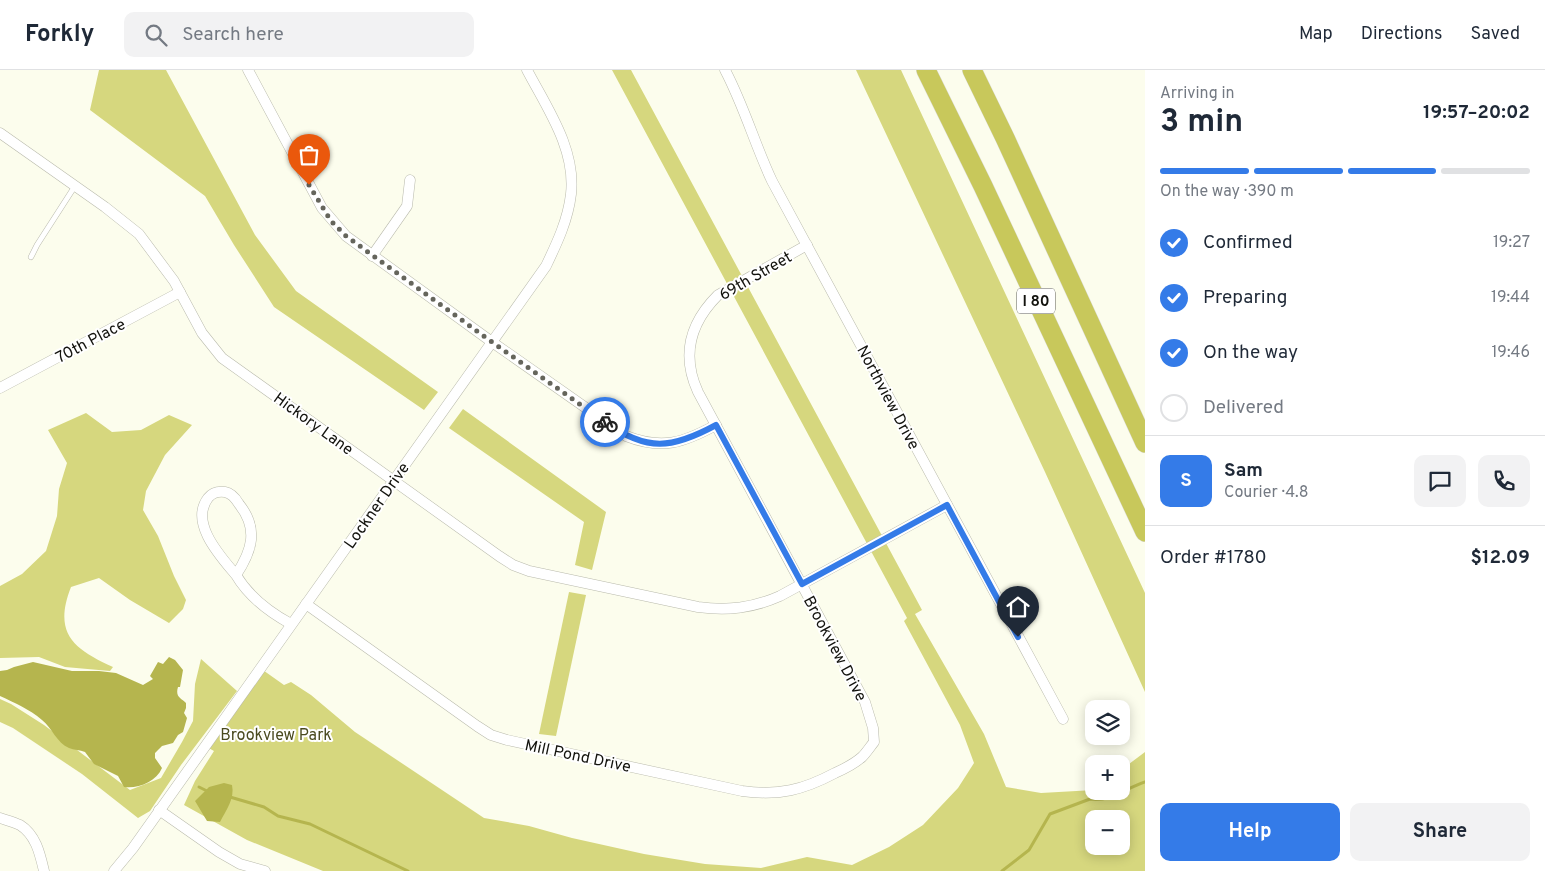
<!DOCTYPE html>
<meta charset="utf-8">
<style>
body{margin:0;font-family:Overpass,sans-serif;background:#f2f2f3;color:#1f2937;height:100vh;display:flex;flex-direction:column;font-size:19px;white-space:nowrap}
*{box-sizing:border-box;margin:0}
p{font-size:16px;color:#747a83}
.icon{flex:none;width:28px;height:28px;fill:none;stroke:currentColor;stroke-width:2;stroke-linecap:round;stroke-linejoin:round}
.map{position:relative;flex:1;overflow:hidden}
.details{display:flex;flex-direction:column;background:#fff;width:400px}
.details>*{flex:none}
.buttons{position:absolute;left:1085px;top:630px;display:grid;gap:10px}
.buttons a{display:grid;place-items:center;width:45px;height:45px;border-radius:10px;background:#fff;box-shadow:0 2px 12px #0003;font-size:25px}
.pin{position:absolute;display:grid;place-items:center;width:42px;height:42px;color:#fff;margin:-51px -21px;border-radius:50% 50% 50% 0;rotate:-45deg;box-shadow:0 0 5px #0007}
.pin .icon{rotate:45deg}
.courier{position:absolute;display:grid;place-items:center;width:50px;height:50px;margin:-25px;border:4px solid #347be8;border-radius:50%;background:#fff;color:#222;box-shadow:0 1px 6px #0007}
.headline em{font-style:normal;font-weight:700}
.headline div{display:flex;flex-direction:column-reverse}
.headline{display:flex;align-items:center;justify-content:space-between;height:85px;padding:0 15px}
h1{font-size:32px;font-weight:700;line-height:38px}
.bar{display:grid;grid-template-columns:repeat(4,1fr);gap:8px 5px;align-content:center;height:60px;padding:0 15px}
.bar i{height:6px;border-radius:4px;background:#e0e1e3}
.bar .on{background:#347be8}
.bar p{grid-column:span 4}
.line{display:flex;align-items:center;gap:12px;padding:0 15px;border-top:1px solid #e0e1e3}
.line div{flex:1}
.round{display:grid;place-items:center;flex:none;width:52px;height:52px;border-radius:10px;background:#f2f2f3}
ol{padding:0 15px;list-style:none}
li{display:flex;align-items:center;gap:15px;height:55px}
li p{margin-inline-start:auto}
li .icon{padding:5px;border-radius:50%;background:#347be8;color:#fff;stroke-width:4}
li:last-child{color:#747a83}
li i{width:28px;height:28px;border:2px solid #e0e1e3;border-radius:50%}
.action{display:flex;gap:10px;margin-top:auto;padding:10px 15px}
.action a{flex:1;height:58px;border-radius:10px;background:#347be8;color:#fff;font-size:20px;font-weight:700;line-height:58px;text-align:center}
.action a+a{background:#f2f2f3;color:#1f2937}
header{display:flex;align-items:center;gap:30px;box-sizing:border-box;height:70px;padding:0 25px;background:#fff;border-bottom:1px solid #e0e1e3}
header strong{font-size:24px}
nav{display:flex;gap:28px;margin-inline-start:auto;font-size:18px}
.search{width:350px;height:45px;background:#f2f2f3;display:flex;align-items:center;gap:12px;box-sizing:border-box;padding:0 18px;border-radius:10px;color:#747a83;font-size:19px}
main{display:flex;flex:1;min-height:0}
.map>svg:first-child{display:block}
</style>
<header>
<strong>Forkly</strong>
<div class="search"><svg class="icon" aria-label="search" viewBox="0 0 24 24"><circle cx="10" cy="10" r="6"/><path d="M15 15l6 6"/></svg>Search here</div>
<nav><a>Map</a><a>Directions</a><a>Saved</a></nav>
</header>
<main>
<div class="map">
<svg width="1145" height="801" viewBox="0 0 1145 801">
<rect width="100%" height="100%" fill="#fcfded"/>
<!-- green -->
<g fill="#d6d77e" fill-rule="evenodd">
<path d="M99,0H166L255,165L296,221L438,322L424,340L274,237L234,175L205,126L90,40Z"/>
<path d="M612,0H631L922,540L915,544L984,664L1006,717L1041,723L1094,720V721H1121V700L1145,682V801H323L247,770L184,735L195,711L214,681L205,676L260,598L284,615L291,612L311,625L355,662L484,748L529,756L572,768L644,784L705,794L761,798L807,787L852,795L889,777L923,755L958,718L974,693L960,655L904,551L907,548ZM1094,749H1121V776H1094Z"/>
<path d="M856,0H901L1145,523V622L1045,402Z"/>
<path d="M463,339L606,442L592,500L575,495L584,452L449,358Z"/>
<path d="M86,343L112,362L141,360L169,345L192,355L165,385L146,421L143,440L158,466L174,506L186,530L183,539L169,553L130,530L99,508L71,517C53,563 73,579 113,597L110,601L65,597L39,587L0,588V516L22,504L46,481L57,446L59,419L67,393L48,360Z"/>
<path d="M569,522L586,525L556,666L539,664Z"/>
<path d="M201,589L237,621L181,695L150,741L138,748L82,704L13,658L0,652V629L11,634L44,655L130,720L161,708L182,672L193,651L195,614Z"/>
</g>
<!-- water -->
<g fill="#b5b54e">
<path d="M169,587L175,590L183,600L180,617H178C175,627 181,628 186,633V638L184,643L187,648L183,662L178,665L173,673L162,676L155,683V688L162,698C156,712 138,719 124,717L118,706L94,694L85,682C80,680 74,680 69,678C57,673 52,658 42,650C29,639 15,633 0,626V601L7,600L14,597L33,592L72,601H99L116,603L143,615L153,609L150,606L158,592L163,594Z"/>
<path d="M224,713L232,715C235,729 226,740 220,752L207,751L195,731L209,717Z"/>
</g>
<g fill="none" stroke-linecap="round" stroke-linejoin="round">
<!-- stream -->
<g stroke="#b5b54e" stroke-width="3">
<path d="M199,717L207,721"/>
<path d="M230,727L264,737L278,746L310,754L408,801"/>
<path d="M1002,801L1029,780L1050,744L1090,729C1111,732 1126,718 1145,712"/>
</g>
<!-- lane casing -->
<g stroke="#b9baac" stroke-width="6">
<path id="lane" d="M31,187L37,175L75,116"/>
</g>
<!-- street casing -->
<g stroke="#b9baac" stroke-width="11">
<g id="street">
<path d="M248,0L322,138L346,166L492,272L626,366C662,380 683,373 716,355"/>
<path d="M725,0C744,36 755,75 772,111L1063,649"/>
<path d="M0,63L105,137L139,164L174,211L202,263L222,288L499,486L513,495L529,501L698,537C728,541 753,538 780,526L947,435"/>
<path d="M372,186L407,136L410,110"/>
<path d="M0,318L180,222"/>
<path d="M236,505C221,487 189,453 208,428C212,423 218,421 225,422C231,423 236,429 239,434C259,459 252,481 236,505C249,527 269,542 291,554"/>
<path d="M306,534L477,656L491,665L507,670L742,721C779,726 803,720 835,703C844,699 854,694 862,687C866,683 870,677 874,672L873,658L865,632L698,322C681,285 690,253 718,225L807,175"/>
<path d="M159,740L219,782L240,794L265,801"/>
<path d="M0,748C6,750 14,752 20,755C36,765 40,784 44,801"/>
<path d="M114,801L133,778L546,196C557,173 568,150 571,124C576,79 547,38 527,0"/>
</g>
</g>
<!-- highway casing -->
<g stroke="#dededd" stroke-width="20">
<g id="highway">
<path d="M926,0L983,116L1145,462"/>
<path d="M972,0L1005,68L1145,373"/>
</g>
</g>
<!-- lane -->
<use href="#lane" stroke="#fff" stroke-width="5"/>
<!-- street -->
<use href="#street" stroke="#fff" stroke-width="10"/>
<!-- highway -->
<use href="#highway" stroke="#c8c85b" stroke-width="19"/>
</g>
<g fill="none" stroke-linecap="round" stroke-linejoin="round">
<!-- done -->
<path stroke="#65655c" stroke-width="5" stroke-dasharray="0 9" d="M309,115L331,151L346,166L492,272L605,352"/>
<!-- route -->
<path stroke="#347be8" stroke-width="6" d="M605,352C647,382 672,379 716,355L802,514L947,435L1018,567"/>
</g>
<g text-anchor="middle" stroke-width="4" stroke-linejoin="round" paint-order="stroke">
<!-- shield labels -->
<rect fill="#fff" stroke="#5a5a56" stroke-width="1" x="1017" y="218.5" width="38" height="25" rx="4"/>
<g font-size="15" font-weight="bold" fill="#13130e">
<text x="1036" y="236">I 80</text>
</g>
<!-- street labels -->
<g font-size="16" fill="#13130e" stroke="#fff">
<text transform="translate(755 205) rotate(-30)" y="6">69th Street</text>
<text transform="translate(90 270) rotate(-28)" y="6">70th Place</text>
<text transform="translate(889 327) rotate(62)" y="6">Northview Drive</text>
<text transform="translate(314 353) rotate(36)" y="6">Hickory Lane</text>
<text transform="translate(376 435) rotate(-55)" y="6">Lockner Drive</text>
<text transform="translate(836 578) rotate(62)" y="6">Brookview Drive</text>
<text transform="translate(578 685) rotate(12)" y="6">Mill Pond Drive</text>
</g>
<!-- park labels -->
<g font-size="16" fill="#4a4a1f" stroke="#fff">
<text x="276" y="670">Brookview Park</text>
</g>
</g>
</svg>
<div class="buttons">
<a><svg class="icon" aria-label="layers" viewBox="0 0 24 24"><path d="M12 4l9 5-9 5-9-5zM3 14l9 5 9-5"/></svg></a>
<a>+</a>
<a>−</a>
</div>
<div class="pin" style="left:309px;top:115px;background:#ea580c"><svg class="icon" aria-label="bag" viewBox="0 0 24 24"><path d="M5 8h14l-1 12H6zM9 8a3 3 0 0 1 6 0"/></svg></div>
<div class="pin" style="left:1018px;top:567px;background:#1f2937"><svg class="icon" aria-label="home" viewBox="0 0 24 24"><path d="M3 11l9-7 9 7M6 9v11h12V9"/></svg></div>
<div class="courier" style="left:605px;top:352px"><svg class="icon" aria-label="bike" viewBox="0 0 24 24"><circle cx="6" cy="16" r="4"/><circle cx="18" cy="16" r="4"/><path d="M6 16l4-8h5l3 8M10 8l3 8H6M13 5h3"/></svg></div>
</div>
<section class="details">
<div class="headline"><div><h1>3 min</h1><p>Arriving in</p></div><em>19:57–20:02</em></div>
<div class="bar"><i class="on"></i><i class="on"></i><i class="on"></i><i></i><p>On the way · 390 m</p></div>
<ol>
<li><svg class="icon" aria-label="check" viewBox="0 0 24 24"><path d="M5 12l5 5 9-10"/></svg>Confirmed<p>19:27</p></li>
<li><svg class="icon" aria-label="check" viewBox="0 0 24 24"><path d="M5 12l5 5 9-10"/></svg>Preparing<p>19:44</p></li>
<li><svg class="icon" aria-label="check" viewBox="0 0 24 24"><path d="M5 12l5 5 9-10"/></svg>On the way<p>19:46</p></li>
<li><i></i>Delivered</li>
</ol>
<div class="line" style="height:90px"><b class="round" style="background:#347be8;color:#fff">S</b><div><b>Sam</b><p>Courier · 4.8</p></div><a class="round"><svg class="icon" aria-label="chat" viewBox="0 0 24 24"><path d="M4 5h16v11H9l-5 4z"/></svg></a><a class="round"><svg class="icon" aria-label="phone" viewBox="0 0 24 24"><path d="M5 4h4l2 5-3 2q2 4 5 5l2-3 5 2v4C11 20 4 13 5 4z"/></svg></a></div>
<div class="line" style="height:65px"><div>Order #1780</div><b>$12.09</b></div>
<div class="action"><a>Help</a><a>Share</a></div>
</section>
</main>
